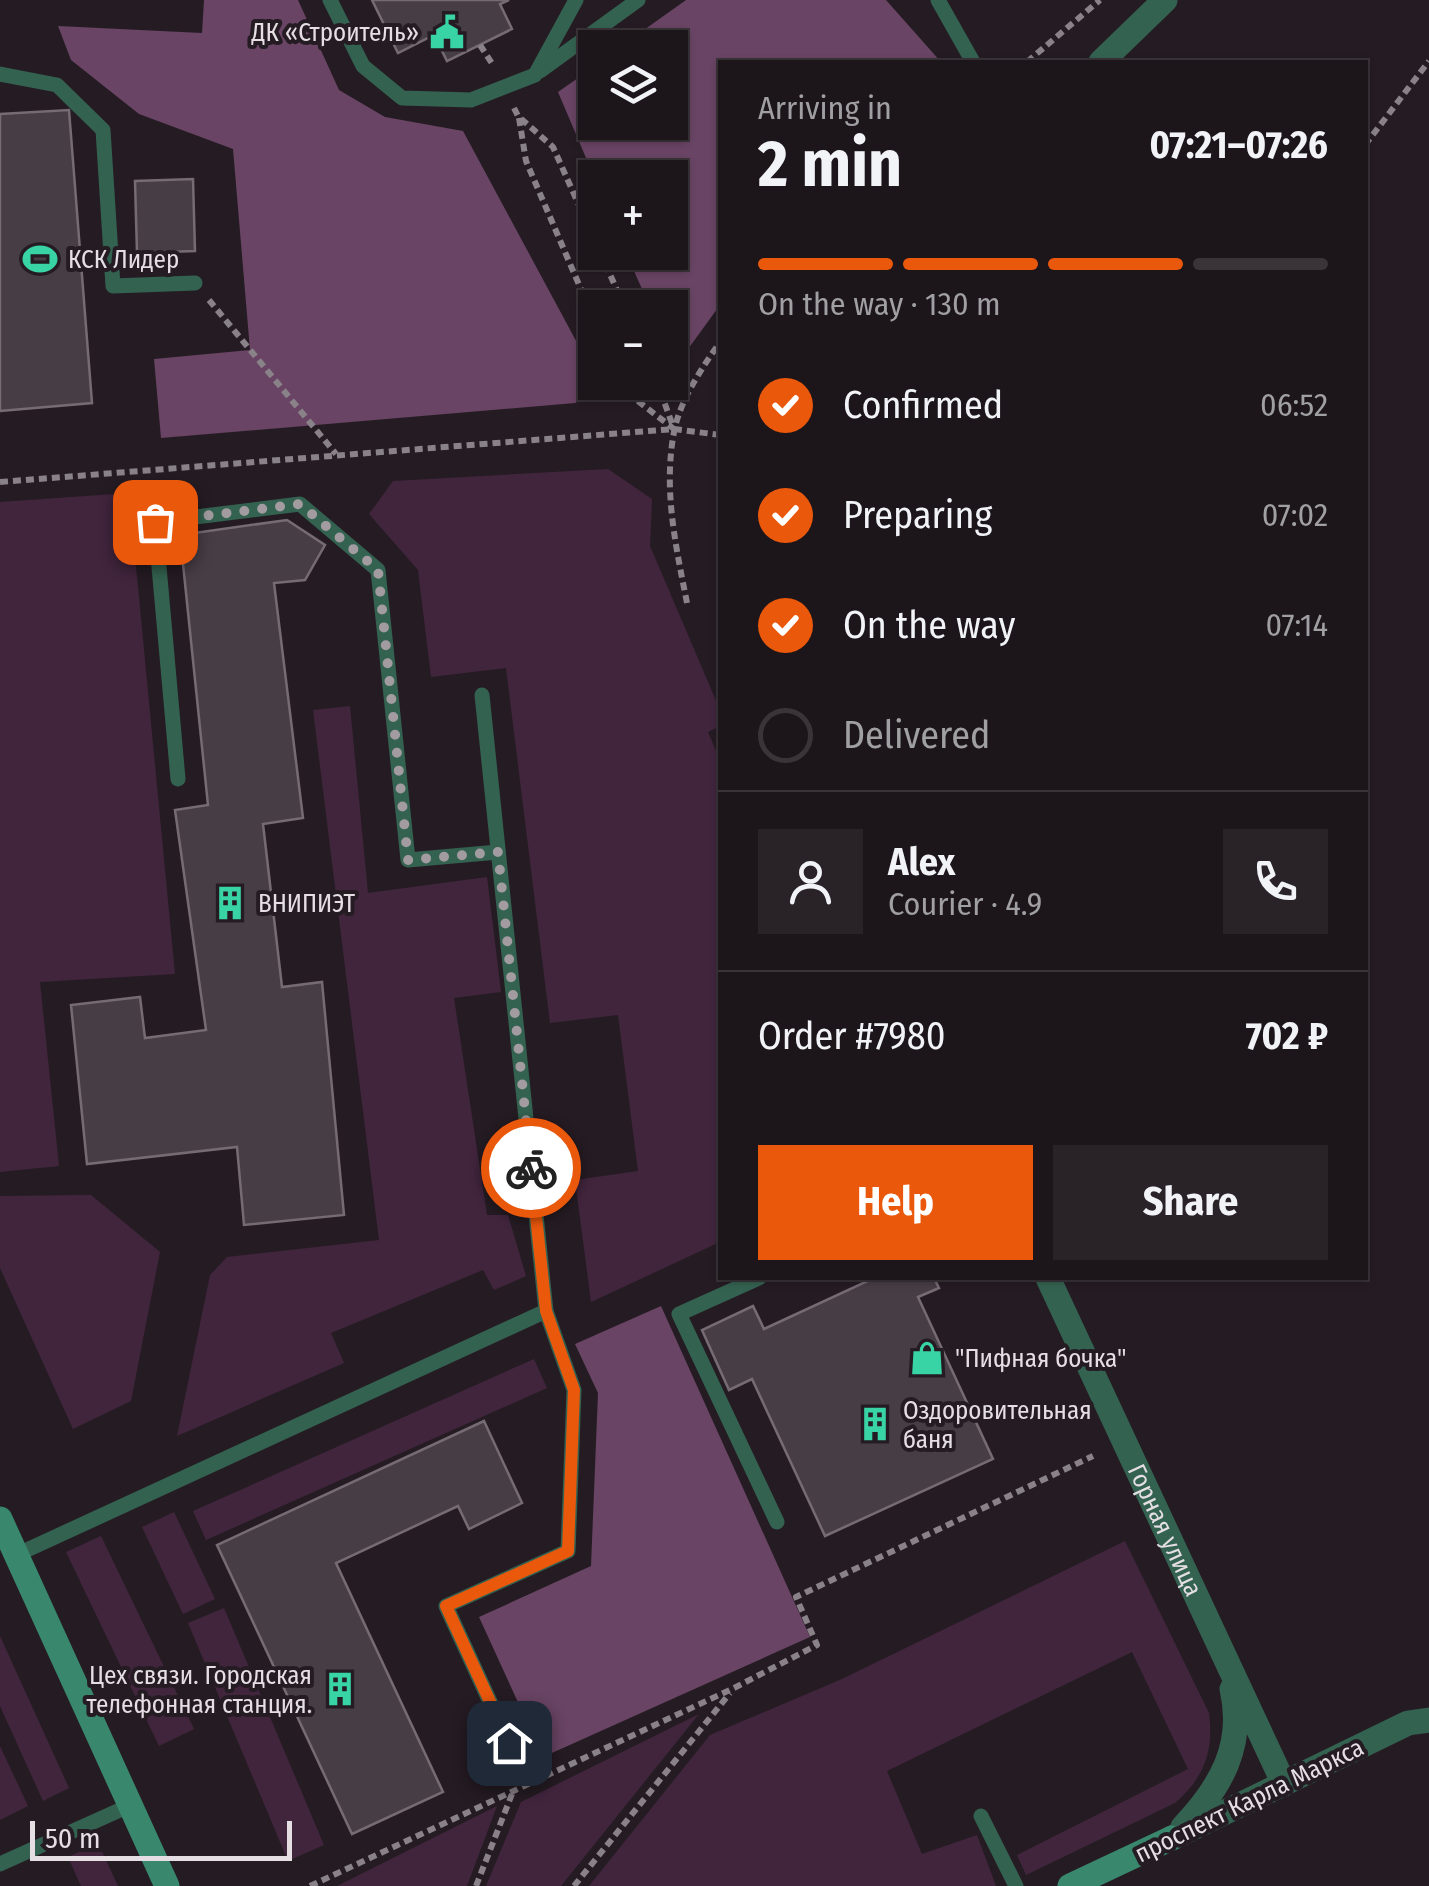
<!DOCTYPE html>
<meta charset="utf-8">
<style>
body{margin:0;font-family:"Fira Sans Condensed",sans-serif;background:#292227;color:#f1f3f6;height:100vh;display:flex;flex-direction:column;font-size:38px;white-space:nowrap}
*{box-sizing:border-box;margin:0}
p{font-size:32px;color:#a09fa2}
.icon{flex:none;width:55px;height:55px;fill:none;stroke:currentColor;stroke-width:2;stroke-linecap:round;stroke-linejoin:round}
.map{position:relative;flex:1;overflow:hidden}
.details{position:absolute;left:718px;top:60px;width:650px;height:1220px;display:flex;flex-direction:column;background:#1c151a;border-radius:0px;box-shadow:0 2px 8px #0004,0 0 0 2px #3a3439}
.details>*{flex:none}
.buttons{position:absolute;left:578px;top:30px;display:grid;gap:20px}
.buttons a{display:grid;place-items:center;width:110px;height:110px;border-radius:0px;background:#1c151a;box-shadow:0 2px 8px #0004,0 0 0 2px #3a3439;font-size:50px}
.scale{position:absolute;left:30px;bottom:25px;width:262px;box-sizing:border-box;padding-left:10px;border:5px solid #e5dfe4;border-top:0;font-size:28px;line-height:35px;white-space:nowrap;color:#e5dfe4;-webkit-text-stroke:8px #251c23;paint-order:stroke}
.pin{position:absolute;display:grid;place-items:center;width:85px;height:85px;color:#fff;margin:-42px;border-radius:20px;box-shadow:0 5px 15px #0006}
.courier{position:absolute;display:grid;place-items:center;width:100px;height:100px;margin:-50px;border:8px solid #ea580c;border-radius:50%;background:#fff;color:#222;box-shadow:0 2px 12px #0007}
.summary em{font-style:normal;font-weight:700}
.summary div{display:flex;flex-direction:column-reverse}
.summary{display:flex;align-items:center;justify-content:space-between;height:170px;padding:0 40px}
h1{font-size:65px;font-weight:700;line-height:75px}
.bar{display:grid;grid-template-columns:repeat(4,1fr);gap:15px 10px;align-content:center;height:120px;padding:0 40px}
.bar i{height:12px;border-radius:8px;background:#3a3439}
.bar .on{background:#ea580c}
.bar p{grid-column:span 4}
.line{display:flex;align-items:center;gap:25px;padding:0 40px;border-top:2px solid #3a3439}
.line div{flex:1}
.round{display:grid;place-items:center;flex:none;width:105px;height:105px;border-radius:0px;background:#292227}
ol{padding:0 40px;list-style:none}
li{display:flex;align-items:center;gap:30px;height:110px}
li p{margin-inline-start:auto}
li .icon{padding:10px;border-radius:50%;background:#ea580c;color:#fff;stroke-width:4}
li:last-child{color:#a09fa2}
li i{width:55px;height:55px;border:5px solid #3a3439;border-radius:50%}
.button{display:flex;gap:20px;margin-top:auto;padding:20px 40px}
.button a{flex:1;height:115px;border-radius:0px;background:#ea580c;color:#fff;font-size:40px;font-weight:700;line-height:115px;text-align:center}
.button a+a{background:#292227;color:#f1f3f6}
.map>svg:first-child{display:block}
</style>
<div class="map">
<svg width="1429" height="1886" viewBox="0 0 1429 1886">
<rect width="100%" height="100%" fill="#251c23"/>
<!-- green -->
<g fill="#41253d">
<path d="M608,469L652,499L650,546L720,710V726L708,732L720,760V1242L591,1302L575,1180L638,1171L618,1015L550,1023L506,668L431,677L418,570L369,514L393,481Z"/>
<path d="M129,493L175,974L40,982L59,1166L0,1172V502Z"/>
<path d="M350,706L368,893L487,877L501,992L454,998L487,1215H508L526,1276L494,1290L483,1270L331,1333L344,1363L177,1436L210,1275L227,1257L379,1240L313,710Z"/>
<path d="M91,1195L160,1252L131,1401L73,1429L0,1268V1196Z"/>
<path d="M534,1359L547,1388L206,1540L193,1511Z"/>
<path d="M174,1512L215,1599L183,1614L142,1527Z"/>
<path d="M101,1536L194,1729L159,1746L66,1552Z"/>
<path d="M1125,1541L1209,1713C1214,1751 1204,1778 1175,1803L1026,1875L1017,1855L1188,1769L1132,1652L887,1771L922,1854L977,1835L996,1886H589L710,1735L842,1679Z"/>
<path d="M224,1608L324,1845L288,1861L188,1623Z"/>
<path d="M0,1636L69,1788L43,1801L0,1706Z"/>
<path d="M699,1714L561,1886H486L521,1802Z"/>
<path d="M0,1746L28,1806L0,1820Z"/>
<path d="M497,1806L467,1886H337Z"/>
<path d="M98,1843L118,1886H81L68,1857Z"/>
</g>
<!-- forest -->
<g fill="#694464">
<path d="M204,0H298L339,90L385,117L463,131L595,376V382L602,389L575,403L161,438L154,359L250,350L233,149L139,114L71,60L58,26L202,33Z"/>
<path d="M686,0H886L941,62H720V305L675,367L670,356V308L650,307L626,253L670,252V178L595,179L558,92L595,66V122H670V48L620,47Z"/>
<path d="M661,1306L810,1637L543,1757L479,1617L591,1566L598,1393L575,1344Z"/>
</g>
<!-- building -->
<g fill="#473e45" stroke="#766b74" stroke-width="2.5">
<path d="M372,0H509L500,4L512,29L447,61L434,35L398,53Z"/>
<path d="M69,110L92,403L0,411V114Z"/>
<path d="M193,179L195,251L137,253L135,181Z"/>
<path d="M287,520L325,545L305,580L274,583L303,818L263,824L282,987L322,982L344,1215L244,1225L237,1147L87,1164L71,1005L140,997L145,1038L206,1030L175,810L208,805L180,535Z"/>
<path d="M869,1278H934L939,1288L918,1297L993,1459L825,1536L752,1379L729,1390L702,1330L753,1306L764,1329L870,1280Z"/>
<path d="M484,1421L522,1503L469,1529L458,1506L336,1563L443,1792L352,1834L217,1545Z"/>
</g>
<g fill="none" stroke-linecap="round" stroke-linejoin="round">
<!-- path -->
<g stroke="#898288" stroke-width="6" stroke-dasharray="8 5" stroke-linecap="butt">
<path d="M480,45L493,65"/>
<path d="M1027,62L1100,0"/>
<path d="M514,108L518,116L553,147L595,241"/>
<path d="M519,118L526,161L595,322"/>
<path d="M1365,145L1429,61"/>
<path d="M600,252L625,308"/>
<path d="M209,300L336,454"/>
<path d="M621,382L625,391L674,429L657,382"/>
<path d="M0,482L674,429L720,435"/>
<path d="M687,603C676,547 663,490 674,432C680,400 702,368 720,342"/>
<path d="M310,1886L734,1688L817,1645L796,1597L1093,1456"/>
<path d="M476,1886L512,1794"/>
<path d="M574,1886L730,1693"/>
</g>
<!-- lane -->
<g stroke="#346251" stroke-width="15">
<path d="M330,0L363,66L402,98L471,100L535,75L576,0"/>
<path d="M938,0L973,62"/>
<path d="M540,71L638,0"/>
<path d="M0,74L57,85L103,130L113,286L195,283"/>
<path d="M178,779L155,522L300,504L378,570L408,860L498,852"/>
<path d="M759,1278L679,1314L777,1522"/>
<path d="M16,1555L546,1311L482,695"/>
<path d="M509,1743L446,1606L568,1551L574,1390L546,1311"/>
<path d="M981,1816L1016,1886"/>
<path d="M0,1864L131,1805"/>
</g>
<!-- street -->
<g stroke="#346251" stroke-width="25">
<path d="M1101,62L1165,0"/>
<path id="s1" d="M1048,1278L1284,1784"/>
<path d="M1183,1827C1221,1787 1245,1745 1232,1689"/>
<path d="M1172,1838L1408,1723L1429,1720"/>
</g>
<!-- secondary -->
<g stroke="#39876c" stroke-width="25">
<path d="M0,1519L167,1886"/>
<path d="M1070,1886L1172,1838"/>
</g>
</g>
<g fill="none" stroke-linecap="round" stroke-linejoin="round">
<!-- done -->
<path stroke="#a29ba0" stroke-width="10" stroke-dasharray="0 18" d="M155,522L300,504L378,570L408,860L498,852L531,1168"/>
<!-- route -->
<path stroke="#ea580c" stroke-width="12" d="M509,1743L446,1606L568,1551L574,1390L546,1311L531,1168"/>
</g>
<!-- icons -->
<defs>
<g id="civic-bare" transform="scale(2.7)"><path d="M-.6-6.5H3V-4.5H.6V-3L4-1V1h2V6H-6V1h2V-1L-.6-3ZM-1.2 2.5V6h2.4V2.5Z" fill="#39d4a5" stroke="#251c23" stroke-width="2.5" paint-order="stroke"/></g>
<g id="stadium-bare" transform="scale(2.7)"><path d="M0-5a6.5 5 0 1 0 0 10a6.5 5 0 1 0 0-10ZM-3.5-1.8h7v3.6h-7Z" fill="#39d4a5" stroke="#251c23" stroke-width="2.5" paint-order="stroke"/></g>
<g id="building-bare" transform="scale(2.7)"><path d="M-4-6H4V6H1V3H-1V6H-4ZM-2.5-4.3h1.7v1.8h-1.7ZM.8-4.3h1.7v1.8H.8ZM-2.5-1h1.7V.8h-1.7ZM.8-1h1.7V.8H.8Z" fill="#39d4a5" stroke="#251c23" stroke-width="2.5" paint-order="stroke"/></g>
<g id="shop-bare" transform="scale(2.7)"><path d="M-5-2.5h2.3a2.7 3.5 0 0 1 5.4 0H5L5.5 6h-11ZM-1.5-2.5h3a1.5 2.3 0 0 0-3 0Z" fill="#39d4a5" stroke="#251c23" stroke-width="2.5" paint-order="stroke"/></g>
</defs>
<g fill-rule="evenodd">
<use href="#civic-bare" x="447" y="32"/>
<use href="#stadium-bare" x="40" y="259"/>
<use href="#building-bare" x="230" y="903"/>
<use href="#shop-bare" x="927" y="1358"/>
<use href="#building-bare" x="875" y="1424"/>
<use href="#building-bare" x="340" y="1689"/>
</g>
<g text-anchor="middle" stroke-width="8" stroke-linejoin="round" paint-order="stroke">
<!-- poi labels -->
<g font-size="25" fill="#e5dfe4" stroke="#251c23" text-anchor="start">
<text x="419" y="41" text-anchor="end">ДК «Строитель»</text>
<text x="68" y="268">КСК Лидер</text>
<text x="258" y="912">ВНИПИЭТ</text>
<text x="955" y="1367">"Пифная бочка"</text>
<text x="903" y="1419">Оздоровительная<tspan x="903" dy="29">баня</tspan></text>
<text x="312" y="1684" text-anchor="end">Цех связи. Городская<tspan x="312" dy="29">телефонная станция.</tspan></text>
</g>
<!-- street labels -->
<g font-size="25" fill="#e5dfe4" stroke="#251c23">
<text dy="9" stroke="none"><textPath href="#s1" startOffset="278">Горная улица</textPath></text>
<text transform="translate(1249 1800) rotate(-26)" y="9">проспект Карла Маркса</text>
</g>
</g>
</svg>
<div class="buttons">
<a><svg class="icon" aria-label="layers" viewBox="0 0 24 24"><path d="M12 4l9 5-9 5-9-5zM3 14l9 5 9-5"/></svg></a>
<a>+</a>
<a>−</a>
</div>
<div class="scale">50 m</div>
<div class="pin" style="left:155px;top:522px;background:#ea580c"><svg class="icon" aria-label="bag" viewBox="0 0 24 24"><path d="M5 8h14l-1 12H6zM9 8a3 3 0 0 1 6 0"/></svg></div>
<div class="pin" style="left:509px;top:1743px;background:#1f2937"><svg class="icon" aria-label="home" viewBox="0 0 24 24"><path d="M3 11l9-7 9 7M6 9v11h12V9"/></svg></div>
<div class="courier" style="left:531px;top:1168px"><svg class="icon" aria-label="bike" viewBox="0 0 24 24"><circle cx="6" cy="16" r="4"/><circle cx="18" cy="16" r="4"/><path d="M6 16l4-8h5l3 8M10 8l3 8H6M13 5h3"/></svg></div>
<section class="details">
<div class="summary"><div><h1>2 min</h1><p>Arriving in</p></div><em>07:21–07:26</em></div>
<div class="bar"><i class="on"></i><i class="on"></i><i class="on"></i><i></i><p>On the way · 130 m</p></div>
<ol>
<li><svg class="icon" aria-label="check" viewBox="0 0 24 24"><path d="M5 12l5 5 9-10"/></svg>Confirmed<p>06:52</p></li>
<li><svg class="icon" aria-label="check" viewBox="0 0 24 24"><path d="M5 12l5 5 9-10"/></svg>Preparing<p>07:02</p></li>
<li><svg class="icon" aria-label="check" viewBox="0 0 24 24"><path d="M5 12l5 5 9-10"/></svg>On the way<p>07:14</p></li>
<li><i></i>Delivered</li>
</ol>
<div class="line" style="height:180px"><a class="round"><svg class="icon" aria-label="person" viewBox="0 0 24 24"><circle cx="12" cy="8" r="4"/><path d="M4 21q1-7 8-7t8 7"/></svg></a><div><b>Alex</b><p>Courier · 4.9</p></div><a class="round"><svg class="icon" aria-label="phone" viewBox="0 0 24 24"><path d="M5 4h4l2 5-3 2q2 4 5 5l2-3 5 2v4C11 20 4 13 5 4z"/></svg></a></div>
<div class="line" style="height:130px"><div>Order #7980</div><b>702 ₽</b></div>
<div class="button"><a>Help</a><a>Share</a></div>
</section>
</div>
